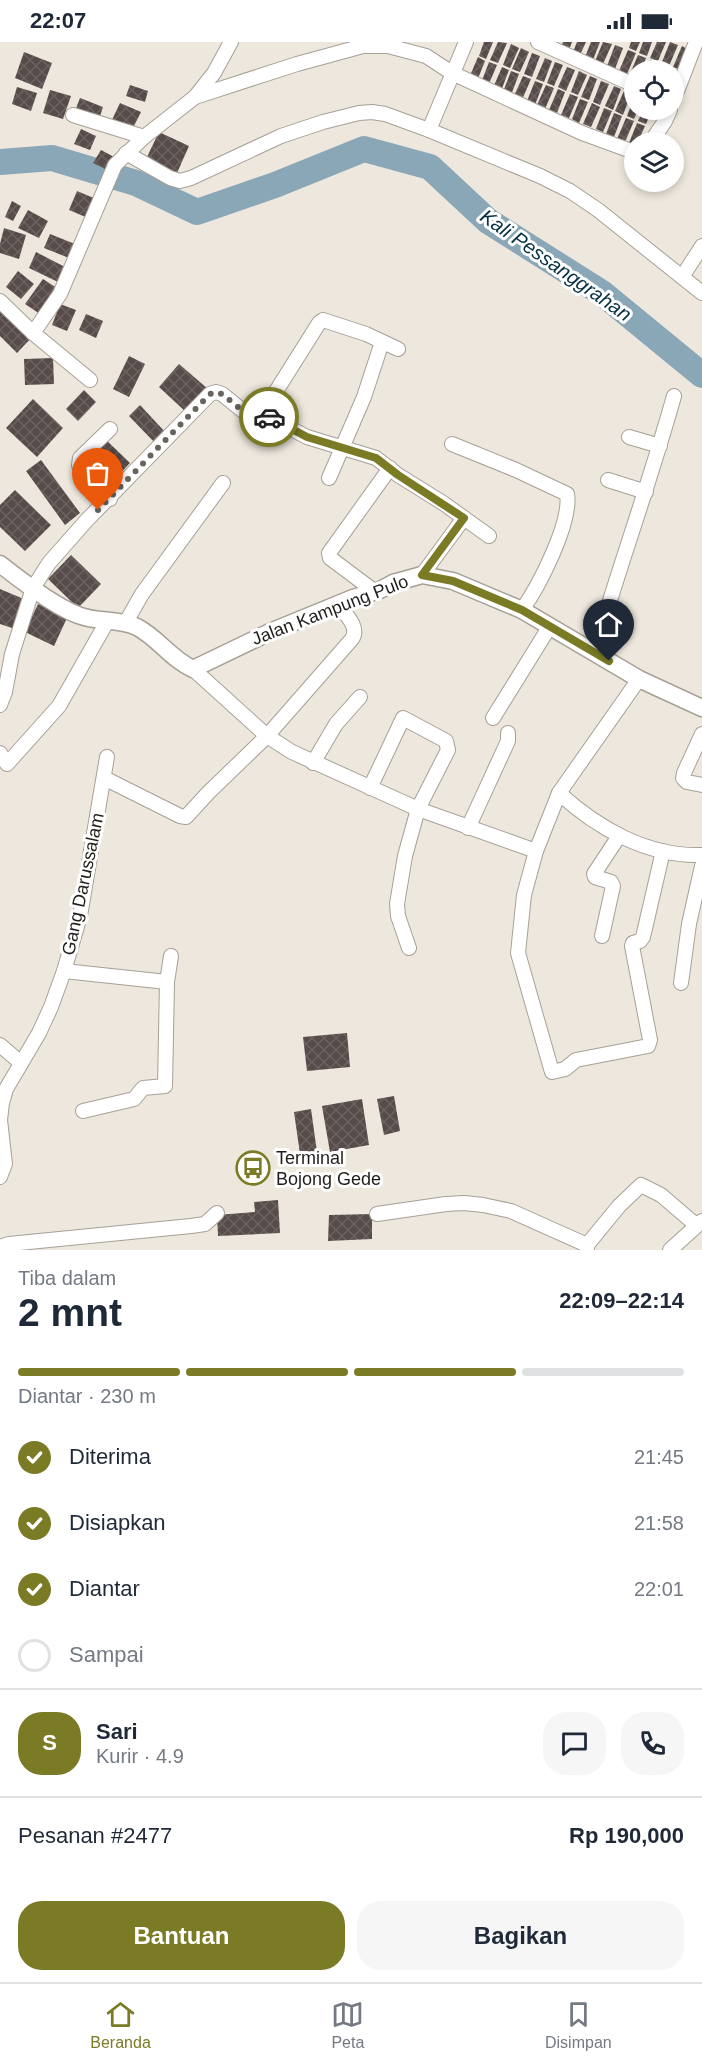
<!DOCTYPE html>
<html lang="id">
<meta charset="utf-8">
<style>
body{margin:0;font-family:Helvetica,sans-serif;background:#f6f6f7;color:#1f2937;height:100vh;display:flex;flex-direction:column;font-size:22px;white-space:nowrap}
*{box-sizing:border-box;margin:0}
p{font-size:20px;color:#747a83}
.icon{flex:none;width:33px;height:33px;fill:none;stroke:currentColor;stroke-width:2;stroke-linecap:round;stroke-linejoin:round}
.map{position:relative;height:1208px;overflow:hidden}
.details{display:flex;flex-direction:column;background:#fff;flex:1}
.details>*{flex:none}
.buttons{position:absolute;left:624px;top:18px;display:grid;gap:12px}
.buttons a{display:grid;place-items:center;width:60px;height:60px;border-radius:50%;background:#fff;box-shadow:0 3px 9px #0003;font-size:30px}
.pin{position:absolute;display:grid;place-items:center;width:51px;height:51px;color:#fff;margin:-62px -26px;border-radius:50% 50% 50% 0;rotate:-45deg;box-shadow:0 0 6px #0007}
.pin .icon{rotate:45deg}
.courier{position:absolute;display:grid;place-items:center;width:60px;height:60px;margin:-30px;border:4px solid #7a7b24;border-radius:50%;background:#fff;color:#222;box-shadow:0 2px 8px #0007}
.head em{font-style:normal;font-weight:700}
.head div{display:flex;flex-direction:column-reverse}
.head{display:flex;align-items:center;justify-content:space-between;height:102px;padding:0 18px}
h1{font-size:39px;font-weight:700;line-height:45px}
.bar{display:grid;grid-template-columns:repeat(4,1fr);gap:9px 6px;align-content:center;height:72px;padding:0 18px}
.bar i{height:8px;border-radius:4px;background:#e0e1e3}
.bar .selected{background:#7a7b24}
.bar p{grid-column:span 4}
.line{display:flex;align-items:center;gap:15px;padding:0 18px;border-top:2px solid #e0e1e3}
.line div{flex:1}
.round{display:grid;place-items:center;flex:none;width:63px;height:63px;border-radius:24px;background:#f6f6f7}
ol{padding:0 18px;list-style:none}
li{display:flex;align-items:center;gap:18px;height:66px}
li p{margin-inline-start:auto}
li .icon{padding:6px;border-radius:50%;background:#7a7b24;color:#fff;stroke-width:4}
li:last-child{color:#747a83}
li i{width:33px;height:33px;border:3px solid #e0e1e3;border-radius:50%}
.button{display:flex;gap:12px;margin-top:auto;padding:12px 18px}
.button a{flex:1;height:69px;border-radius:24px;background:#7a7b24;color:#fff;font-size:24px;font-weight:700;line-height:69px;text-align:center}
.button a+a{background:#f6f6f7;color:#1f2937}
.status{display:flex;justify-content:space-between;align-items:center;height:42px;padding:0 30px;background:#fff;direction:ltr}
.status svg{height:16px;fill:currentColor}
.tabs{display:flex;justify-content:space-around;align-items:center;height:84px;border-top:2px solid #e0e1e3;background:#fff;font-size:16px;color:#747a83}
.tabs a{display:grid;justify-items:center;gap:3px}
.tabs .selected{color:#7a7b24}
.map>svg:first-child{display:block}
</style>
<div class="status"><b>22:07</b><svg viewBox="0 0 49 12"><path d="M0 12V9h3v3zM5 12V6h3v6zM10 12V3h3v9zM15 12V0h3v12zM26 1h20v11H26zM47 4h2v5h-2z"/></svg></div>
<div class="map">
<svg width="702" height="1208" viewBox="0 0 702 1208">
<defs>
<pattern id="building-cross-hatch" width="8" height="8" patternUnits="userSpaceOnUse" patternTransform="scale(1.5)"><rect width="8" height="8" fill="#574c4a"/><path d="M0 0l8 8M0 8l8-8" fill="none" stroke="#6b6261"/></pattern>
</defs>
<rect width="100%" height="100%" fill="#ede7dd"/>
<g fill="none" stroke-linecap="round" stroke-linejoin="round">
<!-- river -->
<path stroke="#8aa7b8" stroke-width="26" d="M0,120L52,116L136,141L197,170L275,143L364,107L430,125L488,179L602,251L702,333"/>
</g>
<!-- building -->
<g fill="url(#building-cross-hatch)">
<path d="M484,0H493L486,17L479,14Z"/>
<path d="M498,0L507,1L498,21L490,18Z"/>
<path d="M563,0H572L569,8L561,5Z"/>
<path d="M577,0H586L580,13L573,10Z"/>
<path d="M591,0H600L593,18L585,15Z"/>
<path d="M603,0L612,2L603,22L595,19Z"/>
<path d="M631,0H640L636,9L629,6Z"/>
<path d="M643,0H652L647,14L639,11Z"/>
<path d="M657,0H666L658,19L650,16Z"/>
<path d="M670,0L678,3L669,24L662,20Z"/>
<path d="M511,2L519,6L510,26L503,23Z"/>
<path d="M615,3L623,6L615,27L607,24Z"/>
<path d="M682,4L689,8L681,28L673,25Z"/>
<path d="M521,6L529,10L520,30L512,27Z"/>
<path d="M628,8L636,11L627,32L619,29Z"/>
<path d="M24,10L52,21L42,47L15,36Z"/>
<path d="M532,11L540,14L532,35L524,32Z"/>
<path d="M638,13L646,16L641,28H634V36L629,34Z"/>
<path d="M478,15L485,19L477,39L469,36Z"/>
<path d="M545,16L552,19L544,40L536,37Z"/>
<path d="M650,18L657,21L654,28H645Z"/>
<path d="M489,20L497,23L488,44L481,41Z"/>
<path d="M555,20L563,23L554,44L547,41Z"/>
<path d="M661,22L669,25L667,28H658Z"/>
<path d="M502,25L509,28L501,49L493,46Z"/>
<path d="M567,25L575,28L566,49L558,45Z"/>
<path d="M511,29L519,32L511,53L503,50Z"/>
<path d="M579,29L587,33L578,53L571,50Z"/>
<path d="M523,34L531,37L522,58L514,54Z"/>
<path d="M590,34L597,37L589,58L581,55Z"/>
<path d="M535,39L543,42L535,63L527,59Z"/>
<path d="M601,39L609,42L600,63L593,60Z"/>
<path d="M130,43L148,49L145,60L126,54Z"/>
<path d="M546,43L554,46L545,67L537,63Z"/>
<path d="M614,44L621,47L613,68L605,64Z"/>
<path d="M17,45L37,51L31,69L12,62Z"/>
<path d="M558,47L565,50L557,71L549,68Z"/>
<path d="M50,48L71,54L63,77L43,71Z"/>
<path d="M624,49L631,52L623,73L615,69Z"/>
<path d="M570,52L578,55L569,76L561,73Z"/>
<path d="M80,56L103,65L99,77L75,69Z"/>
<path d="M634,56V68H638L634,77L627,74Z"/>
<path d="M580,57L588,60L579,81L572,77Z"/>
<path d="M120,61L141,70L131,90L111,80Z"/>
<path d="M592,61L600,65L591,85L583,82Z"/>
<path d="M604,66L612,69L603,90L596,87Z"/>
<path d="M643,68H652L646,82L638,79Z"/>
<path d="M614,71L622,74L614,95L606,92Z"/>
<path d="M626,76L634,79L625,100L617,97Z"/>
<path d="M637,81L645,84L638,100H634V104L629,101Z"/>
<path d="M81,87L96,94L90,108L74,102Z"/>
<path d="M159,90L189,104L177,131L146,117Z"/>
<path d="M101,108L116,116L109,129L93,121Z"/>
<path d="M77,149L96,157L88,176L69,168Z"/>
<path d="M12,159L21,164L13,179L5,175Z"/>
<path d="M28,168L48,179L39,196L18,186Z"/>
<path d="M4,186L26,193L19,217L0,211V202Z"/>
<path d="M50,192L75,202L69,216L44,206Z"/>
<path d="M36,210L65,225L58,240L29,226Z"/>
<path d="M18,229L34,242L21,257L6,245Z"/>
<path d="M43,237L60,248L43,274L25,262Z"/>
<path d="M0,261L33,294L17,311L0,294Z"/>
<path d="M60,262L76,268L67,289L52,283Z"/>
<path d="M86,272L103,279L96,296L79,288Z"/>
<path d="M129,314L145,322L129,355L113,347Z"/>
<path d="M53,316L54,342L25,343L24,317Z"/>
<path d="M179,322L208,347L187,371L159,345Z"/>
<path d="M84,348L96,360L78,379L66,367Z"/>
<path d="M33,357L63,386L37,415L6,386Z"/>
<path d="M140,363L166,391L155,401L129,374Z"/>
<path d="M104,396L130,421L107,445L81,420Z"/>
<path d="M41,418L80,471L65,483L26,429Z"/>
<path d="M15,448L51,483L25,509L0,485V463Z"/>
<path d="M71,513L101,542L78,566L48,537Z"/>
<path d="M0,547L26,558L15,587L0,582Z"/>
<path d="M38,562L67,576L54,604L25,590Z"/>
<path d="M347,991L350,1025L307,1029L303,995Z"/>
<path d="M394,1054L400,1089L384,1093L377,1057Z"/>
<path d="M362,1057L369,1103L330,1110L322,1064Z"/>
<path d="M311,1067L317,1110L300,1112L294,1070Z"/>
<path d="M278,1158L280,1191L218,1194L217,1173L255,1170L254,1160Z"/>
<path d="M372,1172V1197L328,1199L329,1173Z"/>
</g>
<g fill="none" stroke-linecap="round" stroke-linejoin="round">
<!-- minor casing -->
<g stroke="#a6a097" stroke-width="16">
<g id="minor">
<path d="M538,0L634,43"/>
<path d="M195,55L214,31L231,0"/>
<path d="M674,57L696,0"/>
<path d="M73,73L144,95"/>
<path d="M429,88L466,0"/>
<path d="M651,100L665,79L670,68"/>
<path d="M126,111L170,136L180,139L191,136L281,94L323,80L359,71L372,70L385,72L429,88L540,134L570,149L598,168L702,251"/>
<path d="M682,235L702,204"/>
<path d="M0,259L33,291L90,338"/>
<path d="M33,291L60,252L115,123L144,95L195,55L297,22L363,4H388L426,14L452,31L582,91L634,110"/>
<path d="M263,372L307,395L376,416L398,433L443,461L489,494"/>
<path d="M629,395L660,404"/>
<path d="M452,402L516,428L567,452C572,480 539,544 522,568"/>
<path d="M329,436L364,355L382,300"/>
<path d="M608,438L646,450"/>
<path d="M110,457L79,423L80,416L110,387"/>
<path d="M422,533L464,476"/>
<path d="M374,549L330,516L329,511L390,426"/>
<path d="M126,580L142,552L223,441"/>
<path d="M594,611C619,525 650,440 674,354"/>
<path d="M193,627L267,694L292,710L418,767L536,809"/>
<path d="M639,637L559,751L536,809L524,853L518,911L552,1030L565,1027L576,1018L648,1004L650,998L632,904L633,901L640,899L643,895L663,809"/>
<path d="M0,663L5,650L12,612L33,546L49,521L86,479L210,352L216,350L222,352L254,378H258L319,281L323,278L366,292L398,307"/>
<path d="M493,676L550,584"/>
<path d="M702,692L684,731L683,736L687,740L702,743"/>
<path d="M0,711L7,722L59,664L108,578"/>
<path d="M313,721L336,682L360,655"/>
<path d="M104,736L180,774L186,775L208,751L267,694L352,597C360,585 345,572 338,562"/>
<path d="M370,746L403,676L446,699L448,708L418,767L405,814L397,862L398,874L409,906"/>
<path d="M559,751C597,786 648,815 702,813"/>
<path d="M468,786L508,699V691"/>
<path d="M602,894L613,844L611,840L595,835L594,832L619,794"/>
<path d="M64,929L167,940L165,1044L143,1046L134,1057L83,1069"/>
<path d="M167,940L171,914"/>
<path d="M681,941L689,882L702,824"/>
<path d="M0,1003L21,1021"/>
<path d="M0,1135L5,1122L0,1078L2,1061L6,1047L39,991L51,965L64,929L80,874L107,715"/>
<path d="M377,1172L446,1162L464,1161L483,1163L511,1169L587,1203V1208"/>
<path d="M587,1203L619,1164L641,1143L661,1153L696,1183"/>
<path d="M0,1205L9,1202L191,1184L205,1182L217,1171"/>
<path d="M670,1208L702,1179"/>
</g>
</g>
<!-- tertiary casing -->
<g stroke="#a6a097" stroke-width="19">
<path id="tertiary" d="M0,522C19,537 56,565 78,573C97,581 118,576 137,585C158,596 171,617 193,627L270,590L353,556L380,548L393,541L422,533L453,539L522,568L639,637L702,666"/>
</g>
<!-- minor -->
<use href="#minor" stroke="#fff" stroke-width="14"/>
<!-- tertiary -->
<use href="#tertiary" stroke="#fff" stroke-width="16"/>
</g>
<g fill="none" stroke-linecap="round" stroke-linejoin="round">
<!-- done -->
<path stroke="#68645f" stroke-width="6" stroke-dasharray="0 10.8" d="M98,468L210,352L216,350L222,352L254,378H258L262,372L269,375"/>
<!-- route -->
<path stroke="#7a7b24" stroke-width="8" d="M269,375L307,395L376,416L398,433L464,476L422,533L453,539L522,568L609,619"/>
</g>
<!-- icons -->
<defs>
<g id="bus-ring" transform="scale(1.725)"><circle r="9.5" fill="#fff" stroke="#7a7b24" stroke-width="1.5"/><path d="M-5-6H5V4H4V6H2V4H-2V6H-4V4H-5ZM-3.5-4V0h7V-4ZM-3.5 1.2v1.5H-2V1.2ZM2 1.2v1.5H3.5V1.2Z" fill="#7a7b24"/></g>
</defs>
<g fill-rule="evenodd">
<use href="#bus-ring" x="253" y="1126"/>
</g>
<g text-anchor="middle" stroke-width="6" stroke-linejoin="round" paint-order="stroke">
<!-- street labels -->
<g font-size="18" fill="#201e1b" stroke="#fff">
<text transform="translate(330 568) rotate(-21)" y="6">Jalan Kampung Pulo</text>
<text transform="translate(83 842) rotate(-78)" y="6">Gang Darussalam</text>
</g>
<!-- poi labels -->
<g font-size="18" fill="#201e1b" stroke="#fff" text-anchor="start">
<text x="276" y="1122">Terminal<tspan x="276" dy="21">Bojong Gede</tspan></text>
</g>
<!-- water labels -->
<g font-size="20" font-style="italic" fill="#063044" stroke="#fff">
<text transform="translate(556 223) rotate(35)" y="7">Kali Pessanggrahan</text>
</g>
</g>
</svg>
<div class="buttons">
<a><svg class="icon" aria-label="locate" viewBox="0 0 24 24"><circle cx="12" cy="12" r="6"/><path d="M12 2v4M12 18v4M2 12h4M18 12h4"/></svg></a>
<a><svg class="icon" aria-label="layers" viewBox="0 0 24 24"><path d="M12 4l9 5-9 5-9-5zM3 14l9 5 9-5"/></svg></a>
</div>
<div class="pin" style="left:98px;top:468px;background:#ea580c"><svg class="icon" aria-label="bag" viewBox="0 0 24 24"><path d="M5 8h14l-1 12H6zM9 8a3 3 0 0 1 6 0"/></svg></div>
<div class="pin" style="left:609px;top:619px;background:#1f2937"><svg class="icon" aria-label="home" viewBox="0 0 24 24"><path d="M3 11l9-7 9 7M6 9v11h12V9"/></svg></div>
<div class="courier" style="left:269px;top:375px"><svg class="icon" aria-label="car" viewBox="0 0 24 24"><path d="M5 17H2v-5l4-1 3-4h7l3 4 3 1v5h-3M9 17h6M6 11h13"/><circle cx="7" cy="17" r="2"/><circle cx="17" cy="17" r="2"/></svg></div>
</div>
<section class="details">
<div class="head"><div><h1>2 mnt</h1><p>Tiba dalam</p></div><em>22:09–22:14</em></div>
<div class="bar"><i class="selected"></i><i class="selected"></i><i class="selected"></i><i></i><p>Diantar · 230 m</p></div>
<ol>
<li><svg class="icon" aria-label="check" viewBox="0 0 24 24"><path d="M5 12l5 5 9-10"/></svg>Diterima<p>21:45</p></li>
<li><svg class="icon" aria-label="check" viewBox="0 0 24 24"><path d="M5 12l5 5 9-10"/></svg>Disiapkan<p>21:58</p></li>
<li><svg class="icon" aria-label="check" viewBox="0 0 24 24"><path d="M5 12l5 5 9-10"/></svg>Diantar<p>22:01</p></li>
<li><i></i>Sampai</li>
</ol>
<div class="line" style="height:108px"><b class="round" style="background:#7a7b24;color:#fff">S</b><div><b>Sari</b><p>Kurir · 4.9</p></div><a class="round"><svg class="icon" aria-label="chat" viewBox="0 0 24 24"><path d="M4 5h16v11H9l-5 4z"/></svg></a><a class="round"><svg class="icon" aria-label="phone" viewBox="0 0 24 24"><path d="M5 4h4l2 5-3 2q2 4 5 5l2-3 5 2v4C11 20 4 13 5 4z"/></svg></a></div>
<div class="line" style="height:78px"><div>Pesanan #2477</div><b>Rp 190,000</b></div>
<div class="button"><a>Bantuan</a><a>Bagikan</a></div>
</section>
<nav class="tabs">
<a class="selected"><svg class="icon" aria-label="home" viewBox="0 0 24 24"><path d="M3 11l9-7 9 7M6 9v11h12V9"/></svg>Beranda</a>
<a><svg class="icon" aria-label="map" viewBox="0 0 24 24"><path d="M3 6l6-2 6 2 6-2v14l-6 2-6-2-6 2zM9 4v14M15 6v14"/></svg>Peta</a>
<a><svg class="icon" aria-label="saved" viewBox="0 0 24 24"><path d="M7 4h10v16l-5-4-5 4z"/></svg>Disimpan</a>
</nav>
